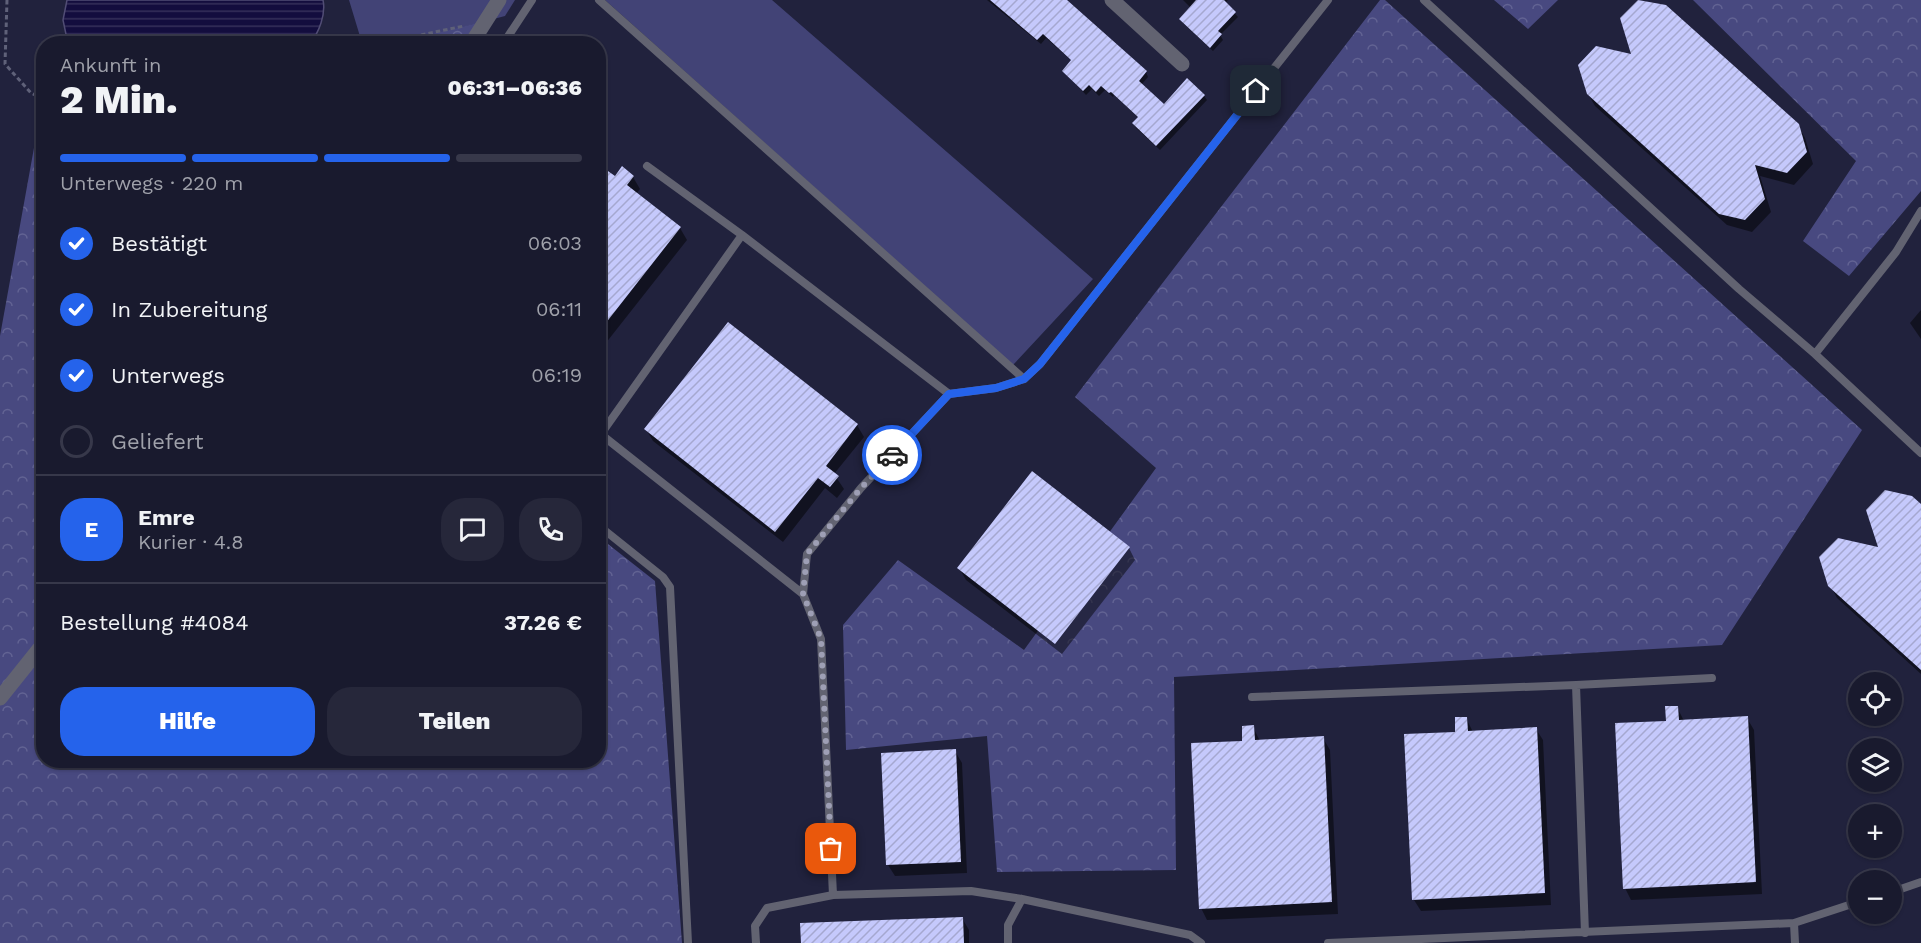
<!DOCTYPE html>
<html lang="de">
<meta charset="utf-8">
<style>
body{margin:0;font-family:"Work Sans",sans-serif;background:#26273a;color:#f1f3f6;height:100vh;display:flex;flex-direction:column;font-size:22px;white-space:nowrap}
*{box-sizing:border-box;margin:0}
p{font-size:20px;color:#9fa1aa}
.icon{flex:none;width:33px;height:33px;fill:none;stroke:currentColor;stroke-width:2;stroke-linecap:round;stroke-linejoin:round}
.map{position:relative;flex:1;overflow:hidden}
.panel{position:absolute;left:36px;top:36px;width:570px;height:732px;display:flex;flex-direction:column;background:#191a2e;border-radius:24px;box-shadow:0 2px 4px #0004,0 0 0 2px #37384a}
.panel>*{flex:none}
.fabs{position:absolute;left:1848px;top:672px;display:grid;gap:12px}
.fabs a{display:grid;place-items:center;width:54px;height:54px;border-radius:50%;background:#191a2e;box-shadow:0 2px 4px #0004,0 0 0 2px #37384a;font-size:30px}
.pin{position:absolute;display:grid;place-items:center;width:51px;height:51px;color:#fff;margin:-26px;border-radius:12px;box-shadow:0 3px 9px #0006}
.courier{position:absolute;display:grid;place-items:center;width:60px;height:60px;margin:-30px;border:4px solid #2563eb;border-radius:50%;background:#fff;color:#222;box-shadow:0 2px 8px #0007}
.summary em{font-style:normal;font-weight:800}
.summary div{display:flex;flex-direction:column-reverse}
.summary{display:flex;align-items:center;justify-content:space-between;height:102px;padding:0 24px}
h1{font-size:39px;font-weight:800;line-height:45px}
.bar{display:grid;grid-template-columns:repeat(4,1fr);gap:9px 6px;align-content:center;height:72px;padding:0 24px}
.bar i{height:8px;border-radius:4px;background:#37384a}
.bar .selected{background:#2563eb}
.bar p{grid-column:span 4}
.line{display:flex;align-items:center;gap:15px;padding:0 24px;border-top:2px solid #37384a}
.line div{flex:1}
.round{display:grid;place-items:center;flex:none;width:63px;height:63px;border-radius:24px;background:#26273a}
ol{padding:0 24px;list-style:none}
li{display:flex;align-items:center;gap:18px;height:66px}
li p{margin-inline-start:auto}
li .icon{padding:6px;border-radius:50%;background:#2563eb;color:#fff;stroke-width:4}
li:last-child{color:#9fa1aa}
li i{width:33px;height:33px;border:3px solid #37384a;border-radius:50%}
.primary-button{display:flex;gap:12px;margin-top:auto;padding:12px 24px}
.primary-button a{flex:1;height:69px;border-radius:24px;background:#2563eb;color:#fff;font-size:24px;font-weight:800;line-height:69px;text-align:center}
.primary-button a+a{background:#26273a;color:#f1f3f6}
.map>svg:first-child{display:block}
.grass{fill:#424376}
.forest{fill:url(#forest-crowns)}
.water{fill:url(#water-rules);stroke:#514d75;stroke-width:1.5}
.shadow{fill:#0007}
.building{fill:url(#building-hatch)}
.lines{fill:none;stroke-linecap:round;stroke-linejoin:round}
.path{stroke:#5f6179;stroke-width:3;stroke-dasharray:4.5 3;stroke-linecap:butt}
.service{stroke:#626371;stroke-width:8}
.minor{stroke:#626371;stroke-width:15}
.done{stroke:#9e9fb5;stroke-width:6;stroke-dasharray:0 10.8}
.route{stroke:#2563eb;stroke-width:8}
</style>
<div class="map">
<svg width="1921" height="943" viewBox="0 0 1921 943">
<defs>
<pattern id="forest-crowns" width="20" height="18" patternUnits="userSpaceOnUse" patternTransform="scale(1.5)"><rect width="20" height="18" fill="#484980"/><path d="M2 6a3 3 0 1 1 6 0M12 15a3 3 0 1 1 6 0" fill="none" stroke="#626393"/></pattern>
<pattern id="water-rules" width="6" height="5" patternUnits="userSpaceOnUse" patternTransform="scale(1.5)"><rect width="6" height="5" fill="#130d3e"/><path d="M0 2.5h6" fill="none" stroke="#35305a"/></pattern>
<pattern id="building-hatch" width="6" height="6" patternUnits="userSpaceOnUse" patternTransform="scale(1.5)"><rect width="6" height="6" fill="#c5c9fc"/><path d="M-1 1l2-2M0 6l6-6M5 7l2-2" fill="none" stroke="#a5a8d0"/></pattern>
</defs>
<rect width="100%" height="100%" fill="#21223d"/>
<!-- grass -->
<path class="grass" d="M349,0H515L505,16L398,44L362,43Z
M605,0H772L1093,279L1013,365Z"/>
<!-- forest -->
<path class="forest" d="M1380,0H1385L1862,430L1722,645L1174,677L1176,870L997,872L987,736L846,750L843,625L898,560L1024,650L1156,468L1075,397Z
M1494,0H1558L1528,29Z
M1693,0H1921V191L1849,276L1803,241L1856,161Z
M477,23L464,43H398Z
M43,98L44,760H598L599,537L655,581L682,943H0V336Z"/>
<!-- water -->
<path class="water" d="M67,0H323C326,14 319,33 310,43L68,44L63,20Z"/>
<!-- shadow -->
<path class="shadow" d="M987,0H1065L1146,72L1148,77L1141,85L1164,106L1204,96L1207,100L1160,150L1136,128L1134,124L1139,118L1114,95L1113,97L1105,90L1099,96L1092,89L1086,95L1064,71L1072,61L1046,38L1041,44Z
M1183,0H1228L1225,3L1238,17L1220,35L1223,40L1213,51L1183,23L1181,19L1191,8Z
M1588,94L1798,125L1805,138L1813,164L1794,185L1760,176L1771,212L1752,232L1727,225L1595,106Z
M598,165L615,178L633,177L640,189L636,194L680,228L687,240L598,353Z
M1921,310V339L1910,323Z
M857,425L864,437L834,474L844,489L837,498L825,488L783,542L653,441L646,429Z
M1921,506V674L1837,598L1830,585L1881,549Z
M1129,548L1135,560L1062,654L966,580L959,568Z
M1677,707L1684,721L1747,718L1754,730L1762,894L1631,900L1625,888L1668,722Z
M1466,718L1473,732L1536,729L1543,740L1551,905L1421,911L1414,900L1457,733Z
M1253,727L1260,741L1323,738L1330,750L1338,914L1207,920L1201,908L1244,742Z
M955,751L962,763L967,873L895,876L888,865Z
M962,918L969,930V943H802Z"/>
<!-- building -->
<path class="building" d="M990,0H1067L1147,71L1139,81L1164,104L1187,78L1205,95L1156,146L1132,123L1138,117L1111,92L1109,93L1101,86L1096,92L1089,85L1083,91L1062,71L1071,60L1043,34L1037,40Z
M1196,0H1224L1236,12L1218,31L1222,34L1210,48L1179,19Z
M1638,0L1666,5L1799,124L1807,152L1787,173L1755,165L1765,199L1745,220L1719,214L1587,94L1578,65L1596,46L1631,54L1620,18Z
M598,164L615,176L622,166L634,176L627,185L681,227L598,333Z
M728,322L858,424L826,466L839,476L830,487L818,478L775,532L644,429Z
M1032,471L1130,547L1055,644L957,568Z
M1885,490L1912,496L1921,504V670L1828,586L1819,557L1838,538L1878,547L1866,510Z
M1665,706H1678L1679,720L1748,716L1756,882L1623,889L1615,723L1666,721Z
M1455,717H1467L1468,731L1537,727L1545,893L1412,900L1404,734L1455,732Z
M1254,725L1255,740L1324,736L1332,902L1199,909L1191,743L1242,741V726Z
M956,749L961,862L886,865L881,753Z
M963,917L964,943H801L800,923Z"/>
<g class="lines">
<!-- path -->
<path class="path" d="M7,0L5,64L31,93L44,99
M377,44L464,26"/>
<!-- service -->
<path class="service" d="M599,0L1024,379
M1424,0L1739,289L1815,354L1921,453
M503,44L532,0
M647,166L742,235L949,394L996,388L1024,379L1040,364L1328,0
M1815,354L1896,252L1921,211
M598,432L803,594
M601,434L742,235
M598,525L663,577L670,587L688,943
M1576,685L1585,933
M1252,697L1576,685L1712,678
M1892,892L1921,882
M833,895L821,639L803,594L807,554L861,488L949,394
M1794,923L1795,943
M756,943L755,926L767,908L833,895L971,891L1022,899L1190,935L1201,943
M1008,943V925L1022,899
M1328,943L1794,923L1858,902"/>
<!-- minor -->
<path class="minor" d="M1112,0L1182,64
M471,44L499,0
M0,698L44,643"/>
</g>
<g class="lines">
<!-- done -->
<path class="done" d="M831,849L821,639L803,594L807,554L861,488L892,455"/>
<!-- route -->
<path class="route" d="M892,455L949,394L996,388L1024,379L1040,364L1256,91"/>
</g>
</svg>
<div class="fabs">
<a><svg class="icon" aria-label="locate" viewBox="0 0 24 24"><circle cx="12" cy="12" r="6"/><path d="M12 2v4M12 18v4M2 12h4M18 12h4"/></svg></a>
<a><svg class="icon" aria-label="layers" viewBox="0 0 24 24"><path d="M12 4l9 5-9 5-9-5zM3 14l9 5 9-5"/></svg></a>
<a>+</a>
<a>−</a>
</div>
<div class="pin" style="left:831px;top:849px;background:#ea580c"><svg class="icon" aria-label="bag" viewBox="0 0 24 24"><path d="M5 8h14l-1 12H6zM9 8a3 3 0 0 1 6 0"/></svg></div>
<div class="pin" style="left:1256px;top:91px;background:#1f2937"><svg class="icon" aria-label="home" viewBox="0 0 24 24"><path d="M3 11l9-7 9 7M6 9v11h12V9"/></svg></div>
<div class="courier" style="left:892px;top:455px"><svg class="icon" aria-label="car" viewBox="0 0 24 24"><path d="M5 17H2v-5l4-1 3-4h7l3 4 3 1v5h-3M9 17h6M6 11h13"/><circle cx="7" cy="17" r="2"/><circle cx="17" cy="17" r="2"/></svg></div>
<section class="panel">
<div class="summary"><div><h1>2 Min.</h1><p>Ankunft in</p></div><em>06:31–06:36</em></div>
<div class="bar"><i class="selected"></i><i class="selected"></i><i class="selected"></i><i></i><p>Unterwegs · 220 m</p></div>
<ol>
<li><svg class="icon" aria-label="check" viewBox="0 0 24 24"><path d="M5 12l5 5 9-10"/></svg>Bestätigt<p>06:03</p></li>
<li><svg class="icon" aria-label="check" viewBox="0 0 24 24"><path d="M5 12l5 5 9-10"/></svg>In Zubereitung<p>06:11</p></li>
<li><svg class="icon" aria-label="check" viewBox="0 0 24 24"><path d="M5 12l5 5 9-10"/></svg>Unterwegs<p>06:19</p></li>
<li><i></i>Geliefert</li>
</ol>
<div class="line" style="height:108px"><b class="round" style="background:#2563eb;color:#fff">E</b><div><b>Emre</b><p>Kurier · 4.8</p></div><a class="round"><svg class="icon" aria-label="chat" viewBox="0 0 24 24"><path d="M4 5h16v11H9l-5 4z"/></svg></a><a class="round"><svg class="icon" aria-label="phone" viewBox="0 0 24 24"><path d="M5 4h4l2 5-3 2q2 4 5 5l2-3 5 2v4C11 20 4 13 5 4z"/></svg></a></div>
<div class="line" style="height:78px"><div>Bestellung #4084</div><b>37.26 €</b></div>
<div class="primary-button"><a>Hilfe</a><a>Teilen</a></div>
</section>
</div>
